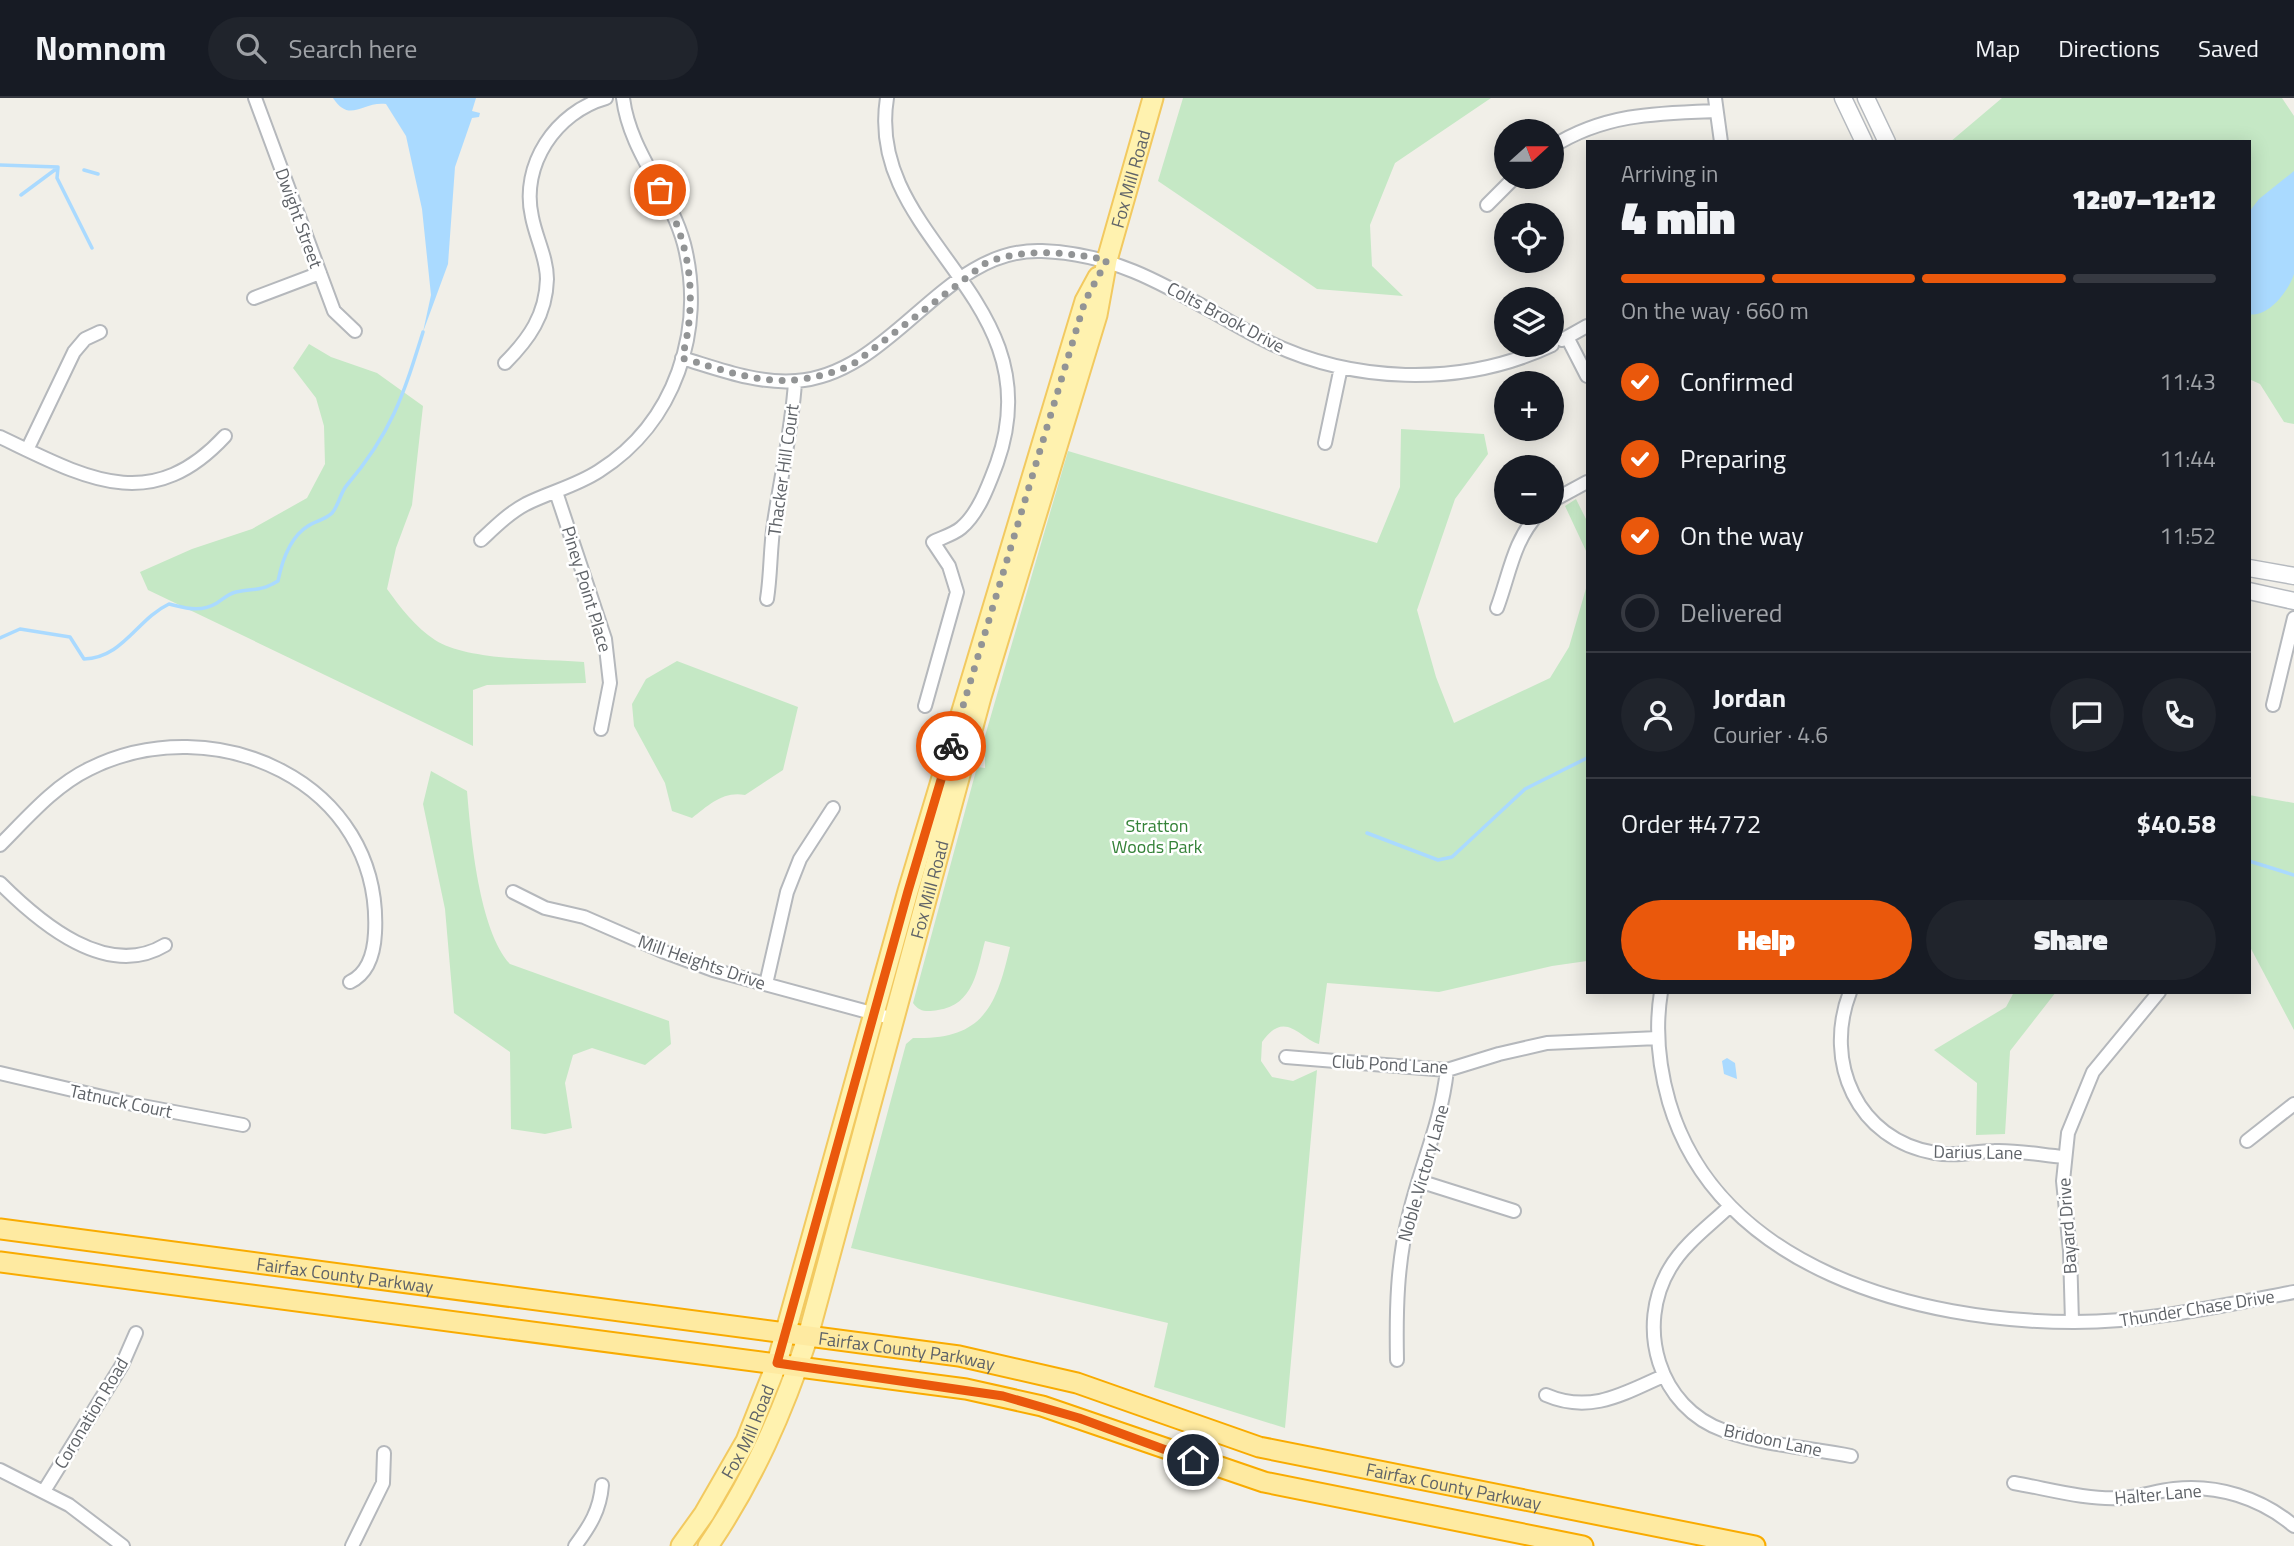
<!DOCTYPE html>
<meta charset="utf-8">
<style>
body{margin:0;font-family:"Titillium Web",sans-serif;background:#20242c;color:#f1f3f6;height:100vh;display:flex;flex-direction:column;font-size:26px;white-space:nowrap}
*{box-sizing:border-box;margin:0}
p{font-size:23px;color:#9ea1a6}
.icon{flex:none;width:38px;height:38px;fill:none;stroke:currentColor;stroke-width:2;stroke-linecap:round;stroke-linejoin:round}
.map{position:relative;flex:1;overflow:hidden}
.details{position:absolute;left:1586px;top:42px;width:665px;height:854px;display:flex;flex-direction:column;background:#171b24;border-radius:0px;box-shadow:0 4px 18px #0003}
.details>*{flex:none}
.needle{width:46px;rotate:69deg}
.fabs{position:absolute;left:1494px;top:21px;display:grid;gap:14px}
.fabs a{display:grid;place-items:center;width:70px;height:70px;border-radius:50%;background:#171b24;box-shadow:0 4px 18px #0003;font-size:35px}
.pin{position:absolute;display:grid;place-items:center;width:60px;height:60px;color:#fff;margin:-30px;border:4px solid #fff;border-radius:50%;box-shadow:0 2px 7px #0007}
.courier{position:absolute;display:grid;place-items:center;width:70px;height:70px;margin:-35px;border:5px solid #ea580c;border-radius:50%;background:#fff;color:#222;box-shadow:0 2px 9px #0007}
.headline em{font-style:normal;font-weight:800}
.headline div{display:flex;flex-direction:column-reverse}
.headline{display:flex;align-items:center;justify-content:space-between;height:119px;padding:0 35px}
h1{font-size:46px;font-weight:800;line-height:52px}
.bar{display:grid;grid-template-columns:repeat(4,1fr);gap:10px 7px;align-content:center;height:84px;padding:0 35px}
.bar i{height:9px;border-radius:5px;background:#363941}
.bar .on{background:#ea580c}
.bar p{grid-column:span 4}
.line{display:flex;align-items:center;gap:18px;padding:0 35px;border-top:2px solid #363941}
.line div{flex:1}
.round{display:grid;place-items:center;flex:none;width:74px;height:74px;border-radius:37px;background:#20242c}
ol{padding:0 35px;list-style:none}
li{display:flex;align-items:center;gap:21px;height:77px}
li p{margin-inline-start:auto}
li .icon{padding:7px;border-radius:50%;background:#ea580c;color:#fff;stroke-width:4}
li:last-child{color:#9ea1a6}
li i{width:38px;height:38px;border:4px solid #363941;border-radius:50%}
.cta{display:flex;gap:14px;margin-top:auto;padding:14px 35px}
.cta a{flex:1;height:80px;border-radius:42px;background:#ea580c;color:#fff;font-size:28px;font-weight:800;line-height:80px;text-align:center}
.cta a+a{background:#20242c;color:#f1f3f6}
header{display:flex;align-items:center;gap:42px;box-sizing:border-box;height:98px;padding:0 35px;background:#171b24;border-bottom:2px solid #363941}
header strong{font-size:33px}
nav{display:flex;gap:38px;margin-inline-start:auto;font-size:24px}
.search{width:490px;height:63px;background:#20242c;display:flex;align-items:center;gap:18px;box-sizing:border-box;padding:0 24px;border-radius:38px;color:#9ea1a6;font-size:26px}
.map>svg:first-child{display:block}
.green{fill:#c5e8c5}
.water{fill:#aadaff}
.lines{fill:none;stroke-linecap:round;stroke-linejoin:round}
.stream{stroke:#aadaff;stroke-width:3.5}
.minor-casing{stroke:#b5b8bc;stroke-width:16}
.secondary-casing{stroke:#b6babf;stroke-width:19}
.primary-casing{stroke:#f2c960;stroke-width:23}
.trunk-casing{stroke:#f9ab00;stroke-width:23}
.minor{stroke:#fff;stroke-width:12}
.secondary{stroke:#fff;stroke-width:16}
.primary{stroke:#fff2af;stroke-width:19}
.trunk{stroke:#feeaa1;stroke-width:19}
.done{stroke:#929495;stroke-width:7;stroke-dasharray:0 12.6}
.route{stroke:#ea580c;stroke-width:9}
.labels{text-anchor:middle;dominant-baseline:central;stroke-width:5;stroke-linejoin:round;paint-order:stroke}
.street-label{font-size:18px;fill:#5f6368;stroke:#fff}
.park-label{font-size:18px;fill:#348238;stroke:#fff}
</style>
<header>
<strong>Nomnom</strong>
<div class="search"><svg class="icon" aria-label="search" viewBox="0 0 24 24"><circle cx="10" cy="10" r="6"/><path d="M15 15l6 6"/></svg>Search here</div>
<nav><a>Map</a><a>Directions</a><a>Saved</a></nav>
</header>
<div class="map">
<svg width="2294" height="1448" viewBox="0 0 2294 1448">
<rect width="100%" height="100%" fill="#f1efe8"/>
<!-- green -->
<path class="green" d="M1183,0H1491L1395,65L1370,127L1372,168L1403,198L1317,191L1158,83Z
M2002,0H2282L2294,18V326L2284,324L2260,286L2249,281V44H1950Z
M309,246L331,259L377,275L423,308L412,407L396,450L387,491C400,509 416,530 435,542C467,563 545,561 584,564L586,585L487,587L473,592V648L148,492L140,474L192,451L252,431L307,400L325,366L324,328L316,300L293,270Z
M1401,331L1484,336L1488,356L1455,401L1417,512L1436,579L1454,625L1550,580L1569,549L1587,487V863L1552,868L1439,894L1327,885L1319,946C1299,940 1285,911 1262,944L1261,963L1272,979L1293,983L1317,972L1285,1330L1154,1289L1168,1225L851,1150L906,946L913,940C982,942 996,910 1010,849L985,843C977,872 974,907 938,912C927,914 919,914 913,905L977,669L985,670V638L1068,353L1377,445L1400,389Z
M1576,401L1587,423V455L1565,408Z
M677,563L798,609L783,672L745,697C723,693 709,707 692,720L672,713L665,685L634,628L632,606L646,581Z
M431,673L467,693C471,740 479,832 510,866L669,923L671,946L645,967L592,950L573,957L565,985L572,1030L545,1036L511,1031L510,954L454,915L445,811L423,706Z
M2249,697L2294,705V932L2249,847Z
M2014,894H2056L2010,953L2005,1036L1976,1037L1977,985L1934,952L2006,909Z"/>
<!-- water -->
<path class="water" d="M333,0H476L472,13L480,15L479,19L472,20L455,69L448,166L423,234L431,197L422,111L406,38L386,6C362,3 350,26 333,0Z
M2294,73C2294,94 2294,160 2294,176C2289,193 2267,221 2249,216V114L2259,101Z
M1727,960L1735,965L1737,981L1724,976L1722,963Z"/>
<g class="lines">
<!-- stream -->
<path class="stream" d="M0,67L58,69
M58,69L57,80L92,150
M84,72L98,76
M21,97L56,71
M0,540L20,531L70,539L84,561C123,560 137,521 169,506C186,510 200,515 217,505C223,501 228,496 236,494C255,490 259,494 278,483C282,463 290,439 308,428C315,423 325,422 332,415C339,407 340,395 347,387C392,334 403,298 423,234
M1367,735L1438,762L1452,759L1525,691L1587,660
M2249,763L2294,777"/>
<defs>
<path id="minor" d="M255,0L334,213L355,233
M887,0C864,141 1056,200 997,365C989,386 979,415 961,430C954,436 941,440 933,444L949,468L957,494L925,608
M1715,0L1721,44
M1552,49C1603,16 1657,15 1715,13
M1487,107L1515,79
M254,200L320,175
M1567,239L1587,278
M1562,242L1587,228
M682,260C719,271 757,286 796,283C894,276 943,149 1042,153C1129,156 1187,202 1260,240C1349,286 1461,290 1552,247
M505,265C529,241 546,217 547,181C547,160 536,140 532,119C520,67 556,14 606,0
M0,339C84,379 150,419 225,338
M1325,345L1341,269
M27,352L74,254L85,241L100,234
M556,394L605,541L610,585L601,631
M1552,403L1587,384
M481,442C495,429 509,415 526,406C550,394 576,388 599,373C675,325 706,232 684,146C670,94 630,55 623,0
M767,501C771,476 770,450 774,425C781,377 792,332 795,284
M1497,510C1510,475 1513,443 1539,415
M2273,607L2294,520
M0,747C27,720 54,688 89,671C213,609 383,683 375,835C374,855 369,875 350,884
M0,785C40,825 107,882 165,847
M513,794L545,810L584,819L662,853L713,872L894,921
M766,886L787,794L800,761L833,710
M1661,894C1655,931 1659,969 1669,1004C1718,1171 1918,1224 2074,1224C2148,1224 2221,1208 2294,1194
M1850,894C1823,964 1857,1042 1935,1055C1955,1059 1974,1053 1994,1053C2017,1052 2041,1057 2064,1059
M1286,959L1447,972L1499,956L1547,945L1658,940
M0,975L137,1007L243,1027
M2247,1043L2294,1006
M1419,1083L1514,1113
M1729,1109C1709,1128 1684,1146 1670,1170C1635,1228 1658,1310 1725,1333C1764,1347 1810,1350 1851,1358
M2072,1224L2070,1153L2063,1083L2068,1035L2093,974L2159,894
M1397,1262C1396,1212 1397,1165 1409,1117C1421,1066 1441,1026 1447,972
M1546,1297C1590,1316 1623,1296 1663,1278
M0,1372L69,1407L123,1448
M2014,1385C2049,1391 2086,1402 2121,1400C2139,1399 2156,1393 2174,1391C2217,1386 2261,1400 2294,1428
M44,1393L122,1267L136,1235
M352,1448L383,1385L384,1355
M575,1448C590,1428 600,1412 602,1387"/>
<path id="secondary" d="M1843,0L1864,44
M1866,0L1887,44
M2249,470L2294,478
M2249,493L2294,503"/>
<g id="primary">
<path id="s1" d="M681,1448L704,1416L746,1343L777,1265L908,793L1066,266L1085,203L1098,179"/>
<path id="s2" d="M708,1448C753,1382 783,1314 808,1238L981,599L1097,217L1107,162L1153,0"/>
</g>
<g id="trunk">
<path id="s3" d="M0,1131L959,1258L1077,1285L1259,1349L1755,1448"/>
<path d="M0,1164L966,1291L1042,1308L1264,1384L1583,1448"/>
</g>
</defs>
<!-- minor casing -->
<use href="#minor" class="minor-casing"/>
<!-- secondary casing -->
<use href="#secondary" class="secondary-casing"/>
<!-- primary casing -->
<use href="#primary" class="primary-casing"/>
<!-- trunk casing -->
<use href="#trunk" class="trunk-casing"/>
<!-- minor -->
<use href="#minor" class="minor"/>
<!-- secondary -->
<use href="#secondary" class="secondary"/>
<!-- primary -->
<use href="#primary" class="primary"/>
<!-- trunk -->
<use href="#trunk" class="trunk"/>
</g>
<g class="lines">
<!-- done -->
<path class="done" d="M660,92C691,144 698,202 682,260C749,280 784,295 852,267L987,164C1029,150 1064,154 1107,162L1085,203L951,648"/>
<!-- route -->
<path class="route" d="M951,648L908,793L777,1265L1003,1298L1079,1320L1193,1362"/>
</g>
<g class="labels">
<!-- street labels -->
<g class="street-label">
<text stroke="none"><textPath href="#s2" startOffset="1435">Fox Mill Road</textPath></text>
<text transform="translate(299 120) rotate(70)">Dwight Street</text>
<text transform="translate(1226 219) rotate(28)">Colts Brook Drive</text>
<text transform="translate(783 372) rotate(-82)">Thacker Hill Court</text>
<text transform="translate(587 491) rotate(73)">Piney Point Place</text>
<text stroke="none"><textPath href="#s2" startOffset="696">Fox Mill Road</textPath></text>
<text transform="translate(702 864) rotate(19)">Mill Heights Drive</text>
<text transform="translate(1390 966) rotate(3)">Club Pond Lane</text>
<text transform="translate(121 1003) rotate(12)">Tatnuck Court</text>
<text transform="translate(1978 1054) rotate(1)">Darius Lane</text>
<text transform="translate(1423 1075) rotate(-74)">Noble Victory Lane</text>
<text transform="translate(2067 1128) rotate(-94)">Bayard Drive</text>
<text stroke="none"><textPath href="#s3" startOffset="348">Fairfax County Parkway</textPath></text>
<text transform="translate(2197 1210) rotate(-9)">Thunder Chase Drive</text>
<text stroke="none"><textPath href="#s3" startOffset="915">Fairfax County Parkway</textPath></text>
<text transform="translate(91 1315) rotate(-59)">Coronation Road</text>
<text stroke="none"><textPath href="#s1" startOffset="133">Fox Mill Road</textPath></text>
<text transform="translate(1773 1342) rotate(12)">Bridoon Lane</text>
<text stroke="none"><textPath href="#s3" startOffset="1480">Fairfax County Parkway</textPath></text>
<text transform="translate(2158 1396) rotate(-5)">Halter Lane</text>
</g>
<!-- park labels -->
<g class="park-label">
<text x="1157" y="727">Stratton<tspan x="1157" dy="21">Woods Park</tspan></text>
</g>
</g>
</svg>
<div class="fabs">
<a><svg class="needle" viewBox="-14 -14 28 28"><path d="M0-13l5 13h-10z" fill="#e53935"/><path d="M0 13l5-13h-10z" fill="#9ea1a6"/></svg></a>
<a><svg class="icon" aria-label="locate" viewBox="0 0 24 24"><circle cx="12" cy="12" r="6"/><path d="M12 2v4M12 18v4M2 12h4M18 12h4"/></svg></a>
<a><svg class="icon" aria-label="layers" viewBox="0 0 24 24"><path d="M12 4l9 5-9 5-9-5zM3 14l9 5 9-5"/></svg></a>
<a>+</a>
<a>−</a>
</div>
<div class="pin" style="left:660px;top:92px;background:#ea580c"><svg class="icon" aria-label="bag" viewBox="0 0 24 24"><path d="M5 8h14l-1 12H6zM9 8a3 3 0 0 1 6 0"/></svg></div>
<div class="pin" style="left:1193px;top:1362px;background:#1f2937"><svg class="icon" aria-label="home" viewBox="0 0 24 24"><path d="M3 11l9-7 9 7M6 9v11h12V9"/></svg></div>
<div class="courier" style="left:951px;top:648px"><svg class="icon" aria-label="bike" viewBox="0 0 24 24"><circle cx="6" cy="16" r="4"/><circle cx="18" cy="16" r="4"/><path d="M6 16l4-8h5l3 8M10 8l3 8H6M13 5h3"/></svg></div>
<section class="details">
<div class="headline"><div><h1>4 min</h1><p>Arriving in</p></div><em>12:07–12:12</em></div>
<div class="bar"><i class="on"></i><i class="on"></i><i class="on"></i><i></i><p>On the way · 660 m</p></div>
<ol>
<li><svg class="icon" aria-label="check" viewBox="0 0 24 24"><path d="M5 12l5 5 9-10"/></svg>Confirmed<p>11:43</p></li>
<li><svg class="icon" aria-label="check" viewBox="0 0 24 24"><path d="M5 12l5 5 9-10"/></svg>Preparing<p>11:44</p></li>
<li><svg class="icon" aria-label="check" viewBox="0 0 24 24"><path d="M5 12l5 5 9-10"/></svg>On the way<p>11:52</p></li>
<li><i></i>Delivered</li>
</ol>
<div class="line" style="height:126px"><a class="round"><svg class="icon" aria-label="person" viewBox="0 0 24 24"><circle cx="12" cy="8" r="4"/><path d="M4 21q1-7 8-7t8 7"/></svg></a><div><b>Jordan</b><p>Courier · 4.6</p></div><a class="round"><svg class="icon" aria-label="chat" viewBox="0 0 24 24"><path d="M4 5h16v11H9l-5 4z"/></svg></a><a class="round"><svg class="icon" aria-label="phone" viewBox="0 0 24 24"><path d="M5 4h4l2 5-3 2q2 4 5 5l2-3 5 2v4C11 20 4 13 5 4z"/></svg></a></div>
<div class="line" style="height:91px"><div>Order #4772</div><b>$40.58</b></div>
<div class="cta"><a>Help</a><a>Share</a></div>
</section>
</div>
